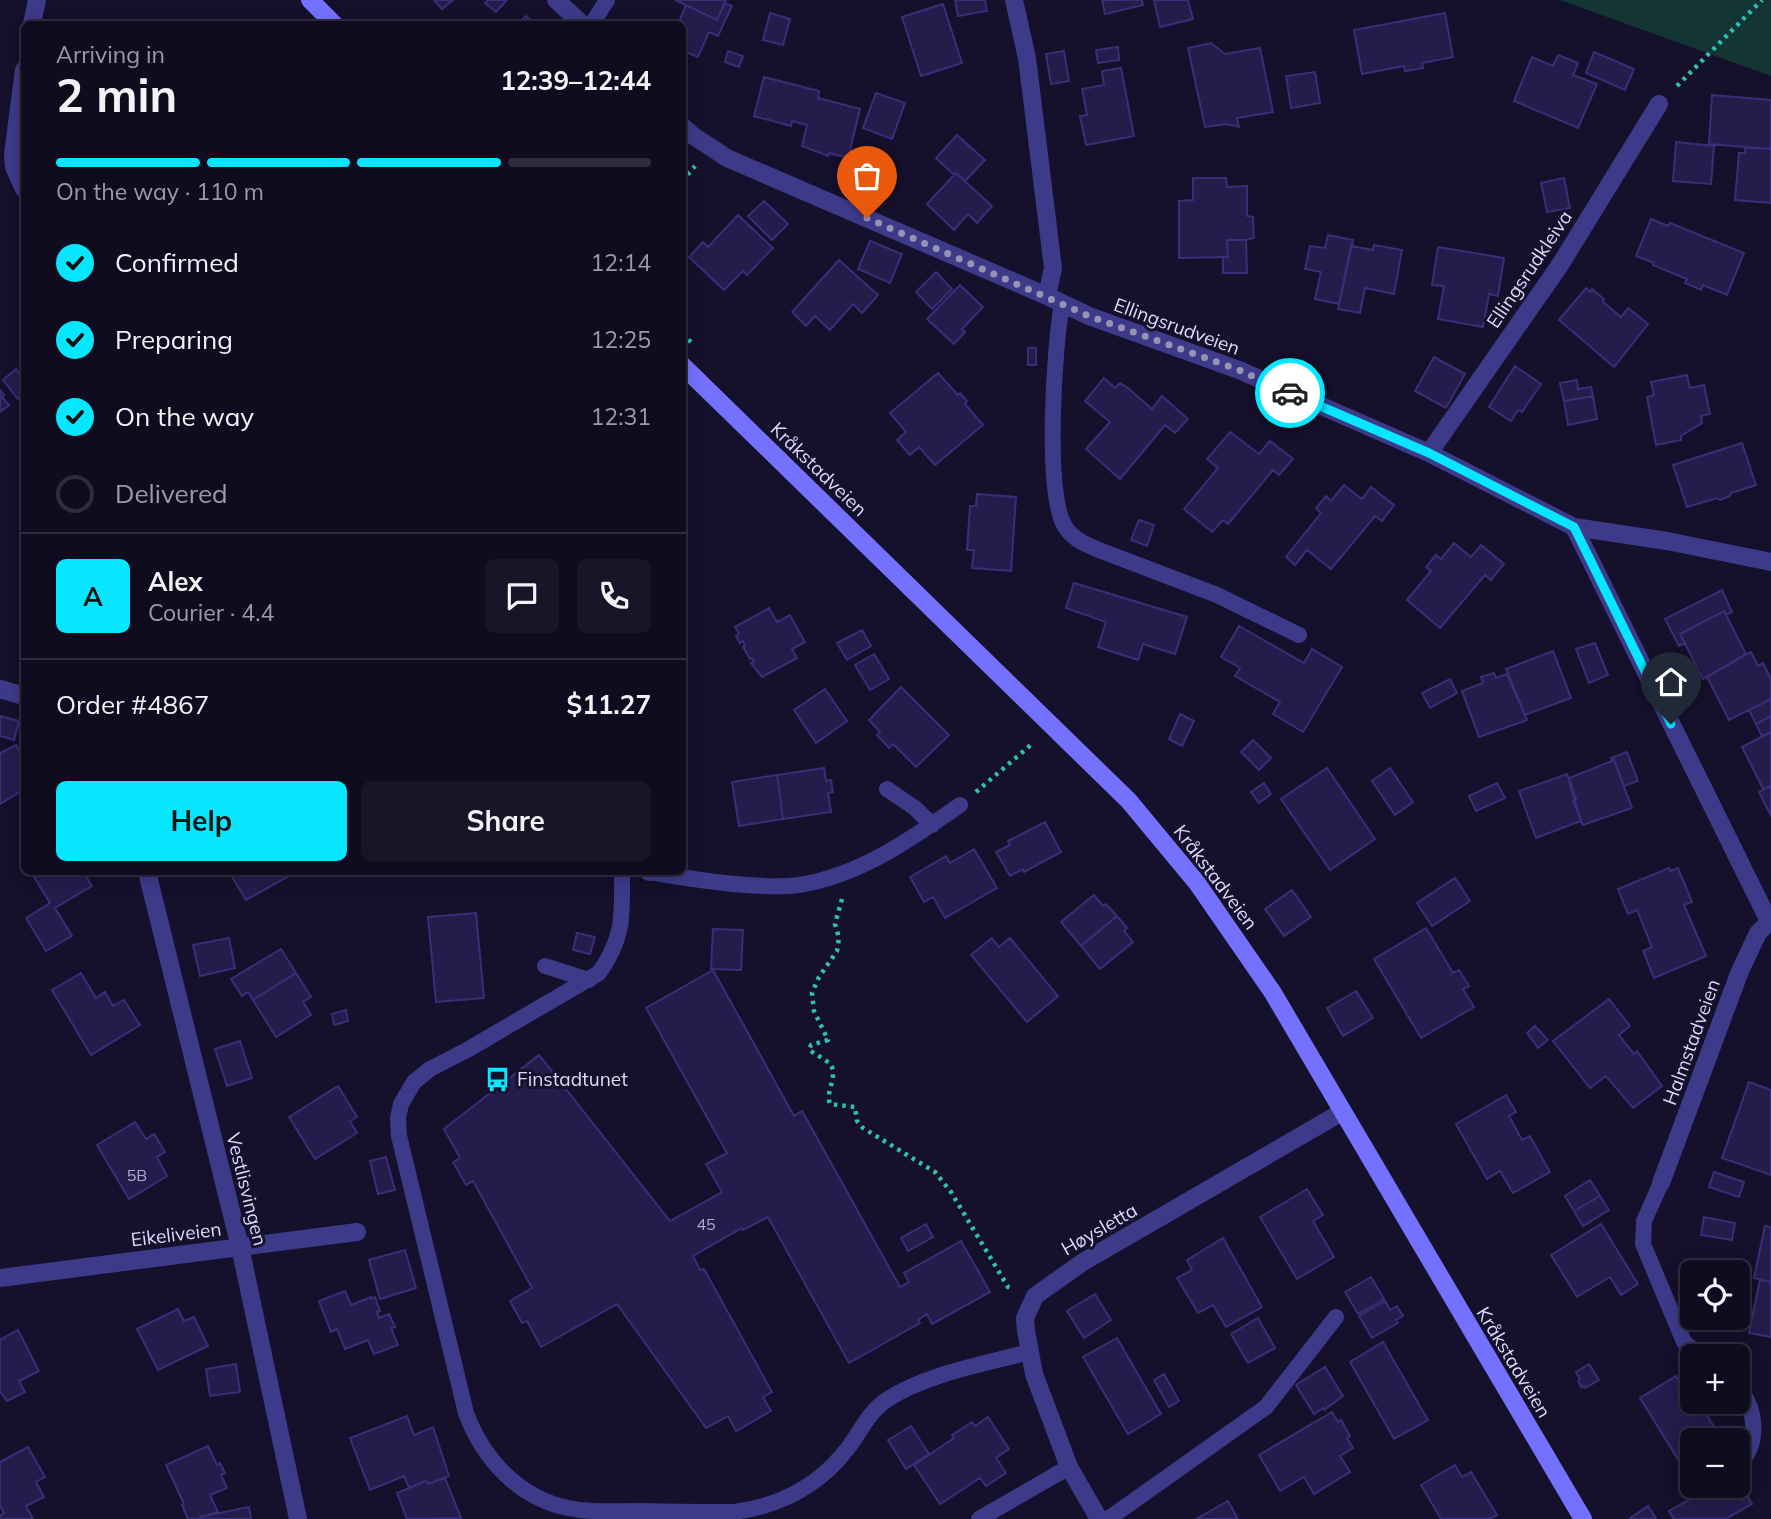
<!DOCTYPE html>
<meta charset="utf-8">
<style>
body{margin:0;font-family:Mulish,sans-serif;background:#191529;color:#f1f3f6;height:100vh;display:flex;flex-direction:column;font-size:26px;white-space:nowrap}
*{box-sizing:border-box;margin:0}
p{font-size:23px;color:#9c9ba5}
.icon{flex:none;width:38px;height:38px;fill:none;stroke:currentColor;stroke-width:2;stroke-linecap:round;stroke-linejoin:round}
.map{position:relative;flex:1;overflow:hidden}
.drawer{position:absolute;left:21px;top:21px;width:665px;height:854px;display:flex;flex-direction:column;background:#100c20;border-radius:10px;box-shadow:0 4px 18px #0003,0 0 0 2px #302c3e}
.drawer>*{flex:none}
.fabs{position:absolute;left:1680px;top:1260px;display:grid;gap:14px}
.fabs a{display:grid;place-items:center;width:70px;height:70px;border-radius:10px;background:#100c20;box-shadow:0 4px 18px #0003,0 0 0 2px #302c3e;font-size:35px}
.pin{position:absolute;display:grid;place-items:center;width:60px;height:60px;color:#fff;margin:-72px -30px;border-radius:50% 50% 50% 0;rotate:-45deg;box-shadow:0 0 7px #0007}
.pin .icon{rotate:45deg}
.courier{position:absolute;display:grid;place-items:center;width:70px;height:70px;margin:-35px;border:5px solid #06e7ff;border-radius:50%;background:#fff;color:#222;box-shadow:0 2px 9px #0007}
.overview em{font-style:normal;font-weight:700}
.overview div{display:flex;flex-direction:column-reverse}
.overview{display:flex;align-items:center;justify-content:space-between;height:119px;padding:0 35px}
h1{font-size:46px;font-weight:700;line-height:52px}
.bar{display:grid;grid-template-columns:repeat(4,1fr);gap:10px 7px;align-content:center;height:84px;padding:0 35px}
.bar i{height:9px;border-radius:5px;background:#302c3e}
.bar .on{background:#06e7ff}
.bar p{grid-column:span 4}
.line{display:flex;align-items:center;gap:18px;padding:0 35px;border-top:2px solid #302c3e}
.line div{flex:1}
.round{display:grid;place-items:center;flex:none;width:74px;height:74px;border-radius:10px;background:#191529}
ol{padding:0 35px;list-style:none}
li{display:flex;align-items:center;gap:21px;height:77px}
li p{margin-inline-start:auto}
li .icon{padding:7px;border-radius:50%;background:#06e7ff;color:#111;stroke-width:4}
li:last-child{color:#9c9ba5}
li i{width:38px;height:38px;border:4px solid #302c3e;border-radius:50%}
.primary-button{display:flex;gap:14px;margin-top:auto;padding:14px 35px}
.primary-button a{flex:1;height:80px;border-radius:10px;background:#06e7ff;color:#111;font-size:28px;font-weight:700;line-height:80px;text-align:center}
.primary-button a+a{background:#191529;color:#f1f3f6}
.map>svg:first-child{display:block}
.green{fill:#133533}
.building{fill:#251c4c;stroke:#3c2d78;stroke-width:2}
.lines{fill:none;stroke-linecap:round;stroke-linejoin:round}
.path{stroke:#2ebfb6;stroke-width:4.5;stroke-dasharray:3.5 5;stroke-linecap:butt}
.lane{stroke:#3d3a8a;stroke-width:16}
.street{stroke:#3d3a8a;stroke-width:18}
.secondary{stroke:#7471ff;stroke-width:18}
.done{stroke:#9893b5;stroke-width:7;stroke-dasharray:0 12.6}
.route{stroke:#06e7ff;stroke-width:9}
.labels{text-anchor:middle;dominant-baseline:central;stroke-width:6;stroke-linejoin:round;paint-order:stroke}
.number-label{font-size:16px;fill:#b0aad2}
.street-label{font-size:19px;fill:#dedaff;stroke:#15102b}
.poi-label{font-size:19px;fill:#dedaff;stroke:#15102b;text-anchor:start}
</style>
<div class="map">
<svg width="1771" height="1519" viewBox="0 0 1771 1519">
<rect width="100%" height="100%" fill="#15102b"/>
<!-- green -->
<path class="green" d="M1560,0H1771V76Z"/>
<!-- building -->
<path class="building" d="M434,0H453L442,9Z
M488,0H507L496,12L485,3Z
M675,0H726L717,20Z
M955,0H985L987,11L958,16Z
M1102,0H1142L1143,5L1105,14Z
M1154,0H1188L1193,19L1160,27Z
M725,3L732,6L718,36L709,32L698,57L682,50V24H678L686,5L717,20Z
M943,4L962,63L921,76L902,17Z
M770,13L790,19L783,45L763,40Z
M1445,13L1453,57L1422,63L1423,68L1405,71L1404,66L1362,74L1354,30Z
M526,16L535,24H517Z
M1211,43L1225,54L1260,48L1273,112L1237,118L1239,127L1227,124L1205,127L1188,48Z
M1118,47L1119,60L1098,63L1096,50Z
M728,51L743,56L739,67L725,62Z
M1064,51L1069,81L1051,84L1046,54Z
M1594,52L1634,69L1625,90L1586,73Z
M1558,55L1578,63L1573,75L1597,84L1578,128L1514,101L1532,57L1553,66Z
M1121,68L1134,136L1086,145L1080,116L1087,115L1082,89L1104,85L1102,71Z
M1315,72L1320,103L1291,108L1286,76Z
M764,77L819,91L818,98L860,109L848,158L829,153L828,156L802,146L807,125L792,121L791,126L754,116Z
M876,93L905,103L892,139L863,128Z
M1712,95L1771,100V149L1709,144Z
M957,135L985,160L965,181L956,173L954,175L936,158Z
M1676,142L1714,146L1711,184L1673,181Z
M1745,147L1771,149V203L1735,200L1739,153H1745Z
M956,173L992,206L977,223L968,214L954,230L927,204Z
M1193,178H1226L1227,187L1247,186V216L1253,217L1254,238L1246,240H1227L1228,257L1179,258V201L1193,200Z
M1564,178L1570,208L1547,212L1541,183Z
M764,201L788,224L772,240L748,216Z
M738,215L773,248L747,275L743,271L724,290L689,257L703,242L708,247Z
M1651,219L1668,226L1670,223L1744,253L1727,295L1703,285L1701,290L1685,283L1687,279L1653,265L1654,263L1636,256Z
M1328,235L1353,240L1339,304L1315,299L1321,272L1305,269L1310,246L1325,248Z
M1227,240H1246L1247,273H1223V257H1228Z
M870,241L902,254L890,283L858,269Z
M1374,245L1402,250L1394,294L1365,288L1360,313L1338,309L1351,246L1373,250Z
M1438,247L1504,258L1498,296L1489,294L1483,327L1438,319L1444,286L1432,285Z
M839,260L878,295L862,313L853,304L830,330L815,316L806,326L792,312Z
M936,272L952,289L932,309L916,292Z
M960,285L983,307L962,329L965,332L954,344L927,319Z
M1586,288L1591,292L1592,289L1604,299L1603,302L1621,317L1628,308L1648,324L1614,367L1559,320Z
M1028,348H1036V365H1028Z
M1434,357L1465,374L1446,408L1415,391Z
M1515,366L1541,384L1522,412L1518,410L1511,421L1489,407Z
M16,369L24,380V394L18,399L3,380Z
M938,373L958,395L960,393L967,401L965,404L983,425L935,465L919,447L910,455L897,440L906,432L890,413Z
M1687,375L1690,388L1704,385L1710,414L1701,416L1702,423L1681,436V440L1656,445L1647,397L1654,395L1651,382Z
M1104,378L1115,388L1120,383L1128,388L1152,409L1162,396L1188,419L1175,433L1165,425L1120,479L1086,449L1110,422L1085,401Z
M1577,380L1578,389L1591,387L1593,396L1564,401L1560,383Z
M0,390L4,395L2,397L9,405L0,412Z
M1593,396L1597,419L1568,425L1564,401Z
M1230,432L1259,454L1270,441L1293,459L1279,475L1273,470L1228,524L1223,520L1212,532L1184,509L1218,468L1207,459Z
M1742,443L1756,485L1731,493L1730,496L1720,500L1717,498L1687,507L1673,465Z
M1344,485L1362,499L1371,487L1394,505L1382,521L1375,516L1331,569L1307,550L1295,565L1286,557L1321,513L1316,508L1326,496L1331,501Z
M977,494L1016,497L1011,571L972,568L974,550H967L970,506H976Z
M1139,520L1154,525L1147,546L1131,540Z
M1454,543L1471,557L1481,545L1504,564L1491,580L1485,575L1440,628L1407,600L1431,571L1426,567L1436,555L1441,559Z
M1074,583L1187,617L1175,654L1143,644L1138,660L1098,647L1106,622L1066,608Z
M1722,590L1732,612L1726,615L1724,611L1680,634L1685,643L1679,646L1665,619Z
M769,608L777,622L790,615L805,642L792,649L797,658L762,677L751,663L754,662L752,658L750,659L743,647L745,646L743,641L740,643L736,636L739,634L735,627Z
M1724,611L1746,654L1703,679L1680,634Z
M1239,626L1304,663L1312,649L1342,667L1303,732L1273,714L1280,702L1235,676L1240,668L1221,657Z
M862,630L871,646L847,660L837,643Z
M1595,643L1608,675L1589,683L1576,649Z
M1553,651L1571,698L1525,715L1506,669Z
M1751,652L1758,666L1763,663L1771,679V699L1729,720L1707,677Z
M874,654L889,679L870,690L855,665Z
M1494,673L1496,678L1507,674L1527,720L1479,737L1462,691L1483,683L1481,677Z
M1450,679L1457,693L1430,708L1422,693Z
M901,687L949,735L916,767L893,744L889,748L877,735L880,732L869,720Z
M825,689L847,721L816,743L794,710Z
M1771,699V716L1756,724L1749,710Z
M1180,714L1194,721L1182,746L1169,739Z
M0,716L19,721L14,740L0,736Z
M1771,716V732L1762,736L1756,724Z
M1771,732V786L1763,789L1742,747Z
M1253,740L1271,758L1259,770L1241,752Z
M16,745L24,759V794L23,796L20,792L0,804V753Z
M1627,752L1638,781L1624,786L1614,760L1613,761L1611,758Z
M1614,760L1632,808L1583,825L1573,801L1576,799L1569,778Z
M824,768L826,781L831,780L833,792L828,793L831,812L783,819L777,775Z
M1327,768L1375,839L1330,870L1281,799Z
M1390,768L1413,802L1395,815L1372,781Z
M1567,774L1581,821L1536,838L1519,791Z
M777,775L783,819L739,826L732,782Z
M1264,783L1271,794L1259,803L1251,792Z
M1497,783L1505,798L1476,811L1469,796Z
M1771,786V816L1759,792Z
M1045,822L1061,852L1024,872L1023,869L1010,876L996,852L1010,845L1008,841Z
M974,849L997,888L945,918L933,897L924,902L910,877L946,856L950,863Z
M1669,868L1670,871L1678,868L1692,902L1684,905L1706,956L1654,978L1643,951L1652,947L1637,910L1628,914L1618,889Z
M31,872H87L84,873L92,886L55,908L72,936L46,951L26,918L50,903Z
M229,872H296L246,900Z
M1455,878L1470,901L1432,926L1417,903Z
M1292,890L1311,917L1284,936L1265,909Z
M1094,895L1103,906L1106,904L1117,916L1081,946L1061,922Z
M476,913L484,998L436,1002L428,917Z
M1117,916L1127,928L1124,931L1133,942L1100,969L1081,946Z
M1426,928L1453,973L1459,970L1469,986L1463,989L1474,1007L1421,1038L1374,959Z
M713,929L743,930L741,970L711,969Z
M577,933L595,937L590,954L573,950Z
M229,938L235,968L200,976L193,945Z
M992,938L999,947L1010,938L1058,996L1027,1022L971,955Z
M281,949L296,973L253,1000L248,992L242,996L231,979Z
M713,970L794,1116L802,1111L900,1287L909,1282L904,1273L961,1241L990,1292L932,1324L927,1314L918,1320L920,1323L849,1363L768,1217L743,1230L742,1228L693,1256L700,1270L704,1269L772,1392L763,1397L771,1411L736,1431L728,1416L706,1428L617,1304L541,1347L527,1321L522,1323L510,1301L532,1288L473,1181L466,1185L453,1162L460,1158L444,1129L539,1055L670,1221L722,1192L706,1164L727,1153L646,1008Z
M81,973L96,998L105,992L113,1006L124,1000L140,1025L91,1055L52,990Z
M296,973L311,997L303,1002L311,1015L276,1037L253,1000Z
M1356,991L1373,1018L1343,1036L1327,1008Z
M1609,999L1630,1026L1619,1035L1634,1054L1637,1051L1662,1086L1633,1108L1606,1076L1590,1088L1553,1041Z
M346,1010L348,1021L334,1025L332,1014Z
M1535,1026L1548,1040L1538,1048L1527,1033Z
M240,1041L252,1078L227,1086L215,1049Z
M1749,1082L1771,1090V1175L1722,1158Z
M338,1086L357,1117L350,1121L357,1133L315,1159L289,1117Z
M1506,1095L1516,1112L1509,1116L1522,1140L1530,1136L1550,1172L1513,1193L1500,1171L1487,1179L1456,1124Z
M135,1122L146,1139L154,1134L165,1152L157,1157L167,1176L129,1199L97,1145Z
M386,1157L395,1190L378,1194L370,1161Z
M1714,1172L1744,1182L1739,1197L1709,1187Z
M1590,1180L1600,1196L1574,1211L1565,1196Z
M1307,1189L1323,1215L1313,1221L1334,1257L1297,1279L1260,1217Z
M1600,1196L1609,1210L1583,1226L1574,1211Z
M1704,1217L1735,1223L1732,1240L1701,1235Z
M926,1224L933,1237L908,1251L901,1238Z
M1601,1224L1638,1284L1621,1295L1610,1277L1577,1297L1551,1255Z
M1765,1226L1771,1227V1282L1754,1278Z
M1223,1238L1262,1307L1226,1327L1213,1305L1198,1313L1177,1278L1192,1270L1187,1260Z
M405,1250L416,1288L380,1299L369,1260Z
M1371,1277L1384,1299L1358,1314L1345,1292Z
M1760,1280L1771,1282V1337L1749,1333Z
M345,1291L351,1305L371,1297V1299L375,1297L380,1311L377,1312L379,1318L389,1314L395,1327L391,1328L398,1345L374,1354L368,1340L345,1349L337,1329L331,1332L319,1301Z
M1095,1294L1111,1320L1084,1338L1067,1311Z
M1385,1301L1390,1310L1397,1306L1403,1316L1396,1320L1398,1323L1372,1338L1359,1316Z
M178,1309L184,1321L194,1317L208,1346L158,1370L137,1329Z
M1258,1318L1275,1348L1248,1363L1231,1334Z
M18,1330L39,1371L19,1381L25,1392L7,1401L0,1391V1340Z
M1117,1338L1161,1414L1128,1434L1083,1357Z
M1383,1342L1428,1420L1394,1439L1350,1362Z
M236,1364L240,1392L210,1396L206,1369Z
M1589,1364L1599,1380L1585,1388L1584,1386L1581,1387L1578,1381L1580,1379L1576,1372Z
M1325,1367L1343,1396L1324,1410L1323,1408L1314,1414L1296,1385Z
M1164,1374L1179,1401L1169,1407L1154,1380Z
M1676,1376L1697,1411L1702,1407L1721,1439L1692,1440V1457L1681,1464L1640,1398Z
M1332,1412L1338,1422L1341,1420L1350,1436L1347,1438L1353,1448L1340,1456L1350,1472L1314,1494L1304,1477L1280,1491L1259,1455Z
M407,1416L414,1435L433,1427L449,1476L428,1484L426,1481L409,1488L404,1476L370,1490L350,1438Z
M988,1417L1009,1449L996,1458L1006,1473L986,1486L980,1478L940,1504L914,1465L954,1438L952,1435L972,1422L975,1426Z
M911,1426L929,1454L906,1469L888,1440Z
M208,1446L217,1465L220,1463L225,1473L221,1475L227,1488L210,1495L218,1512L200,1517V1519H188L182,1505L184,1504L166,1465Z
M28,1447L45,1477L36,1482L44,1497L26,1506L33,1519H0V1516L4,1513L0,1505V1462Z
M1455,1465L1462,1477L1471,1472L1497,1515L1489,1519H1441L1421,1485Z
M445,1478L461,1518L407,1519L397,1493L426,1481L428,1484Z
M1738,1480L1752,1504L1726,1519H1674L1669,1511L1713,1486H1738Z
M1228,1501L1238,1519H1196Z
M1648,1506L1656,1519H1629Z
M249,1507L251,1519H200V1517Z"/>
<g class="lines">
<!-- path -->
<path class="path" d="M1677,86L1762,0
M682,181L695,166
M682,334L691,342
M976,792L1033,743
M842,899L835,924L839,938L837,951L819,977L812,993L814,1011L828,1040L811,1045L809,1050C815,1054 825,1059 830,1064C839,1075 825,1091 830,1104L855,1107L857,1121L863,1128L935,1172L951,1192L1008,1287L1014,1289"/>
<!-- lane -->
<path class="lane" d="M592,24L607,0
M1062,304C1054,347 1045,489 1064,525C1072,539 1085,544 1099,550L1217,595L1299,635
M887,789L915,808L932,825
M622,872C622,915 625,936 599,973L467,1050L430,1069L414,1082L401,1104L398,1118L399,1136L466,1413C483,1459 519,1498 568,1508C592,1513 618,1511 643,1511C673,1512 704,1512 734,1512C780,1506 819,1486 848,1448C861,1431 869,1411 888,1399C926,1374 985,1364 1029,1352
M650,872C690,879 759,890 799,885C859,876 911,839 960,805
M545,966L589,980
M1661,1183L1644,1221L1643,1244L1684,1342L1700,1356
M1738,1387C1757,1409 1760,1445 1738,1465
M979,1519L1069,1467
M1108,1519L1266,1407L1336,1317"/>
<!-- street -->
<path class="street" d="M556,0L582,24
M1014,0L1027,58L1053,268L1047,296
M32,24L37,0
M24,70L13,154L14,167L24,189
M682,126L692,135L727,158L1047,296L1089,316L1239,370L1429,453L1574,527L1667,541L1771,562
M1429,453L1560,265L1659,104
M1574,527L1769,921
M0,689L24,696
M147,872L240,1247L298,1519
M649,872H650
M1661,1183L1740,971L1758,933L1771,920
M0,1278L357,1232
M1099,1519L1069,1467L1034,1374L1026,1331L1025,1318L1035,1296L1083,1262L1342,1112"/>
<!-- secondary -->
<path class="secondary" d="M310,0L334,24
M682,365L1129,801L1197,883L1273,993L1583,1519"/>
</g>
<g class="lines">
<!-- done -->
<path class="done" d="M867,218L1089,316L1239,370L1290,393"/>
<!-- route -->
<path class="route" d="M1290,393L1429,453L1574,527L1671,724"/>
</g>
<!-- icons -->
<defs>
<symbol id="bus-bare" viewBox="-9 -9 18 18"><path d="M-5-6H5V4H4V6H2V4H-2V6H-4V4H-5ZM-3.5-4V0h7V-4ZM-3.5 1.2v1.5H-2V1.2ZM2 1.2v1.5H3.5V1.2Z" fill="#06e7ff" stroke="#15102b" stroke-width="2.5" paint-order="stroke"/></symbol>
</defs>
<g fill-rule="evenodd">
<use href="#bus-bare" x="480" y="1062" width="35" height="35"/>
</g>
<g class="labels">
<!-- number labels -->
<g class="number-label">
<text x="137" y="1175">5B</text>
<text x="706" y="1224">45</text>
</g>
<!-- street labels -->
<g class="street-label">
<text transform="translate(1529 269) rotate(-56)">Ellingsrudkleiva</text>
<text transform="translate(1177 326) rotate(20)">Ellingsrudveien</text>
<text transform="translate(819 469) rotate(44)">Kråkstadveien</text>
<text transform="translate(1216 877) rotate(53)">Kråkstadveien</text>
<text transform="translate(1691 1042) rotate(-70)">Halmstadveien</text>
<text transform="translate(247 1189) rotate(76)">Vestlisvingen</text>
<text transform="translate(1099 1229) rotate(-30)">Høysletta</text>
<text transform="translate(176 1234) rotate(-7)">Eikeliveien</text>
<text transform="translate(1514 1362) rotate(59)">Kråkstadveien</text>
</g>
<!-- poi labels -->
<g class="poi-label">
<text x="517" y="1079">Finstadtunet</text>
</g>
</g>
</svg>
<div class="fabs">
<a><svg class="icon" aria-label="locate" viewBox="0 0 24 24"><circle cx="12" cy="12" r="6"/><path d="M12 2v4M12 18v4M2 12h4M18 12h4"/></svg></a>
<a>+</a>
<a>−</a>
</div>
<div class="pin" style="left:867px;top:218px;background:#ea580c"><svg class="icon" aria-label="bag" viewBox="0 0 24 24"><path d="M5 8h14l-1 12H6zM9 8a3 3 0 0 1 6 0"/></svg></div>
<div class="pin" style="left:1671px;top:724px;background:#1f2937"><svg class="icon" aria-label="home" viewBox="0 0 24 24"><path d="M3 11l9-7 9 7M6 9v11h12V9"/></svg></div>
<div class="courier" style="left:1290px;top:393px"><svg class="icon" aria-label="car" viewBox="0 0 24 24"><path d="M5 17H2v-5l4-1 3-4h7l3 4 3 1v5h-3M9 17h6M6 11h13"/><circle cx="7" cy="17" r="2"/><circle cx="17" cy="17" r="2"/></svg></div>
<section class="drawer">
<div class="overview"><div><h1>2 min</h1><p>Arriving in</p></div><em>12:39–12:44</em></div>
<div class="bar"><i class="on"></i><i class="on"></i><i class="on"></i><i></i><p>On the way · 110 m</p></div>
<ol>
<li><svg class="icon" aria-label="check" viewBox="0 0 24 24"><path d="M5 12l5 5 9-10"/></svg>Confirmed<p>12:14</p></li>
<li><svg class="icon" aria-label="check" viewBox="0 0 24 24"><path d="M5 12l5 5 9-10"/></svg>Preparing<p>12:25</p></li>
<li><svg class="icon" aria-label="check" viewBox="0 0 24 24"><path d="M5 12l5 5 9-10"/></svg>On the way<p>12:31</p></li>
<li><i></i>Delivered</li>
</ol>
<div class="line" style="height:126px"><b class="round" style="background:#06e7ff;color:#111">A</b><div><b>Alex</b><p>Courier · 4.4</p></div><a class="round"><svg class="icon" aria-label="chat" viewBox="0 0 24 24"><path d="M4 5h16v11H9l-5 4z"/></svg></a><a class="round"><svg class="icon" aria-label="phone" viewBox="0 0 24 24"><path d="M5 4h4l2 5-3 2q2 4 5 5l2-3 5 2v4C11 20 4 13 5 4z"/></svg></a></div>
<div class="line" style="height:91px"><div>Order #4867</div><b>$11.27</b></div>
<div class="primary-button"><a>Help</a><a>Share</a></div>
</section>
</div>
